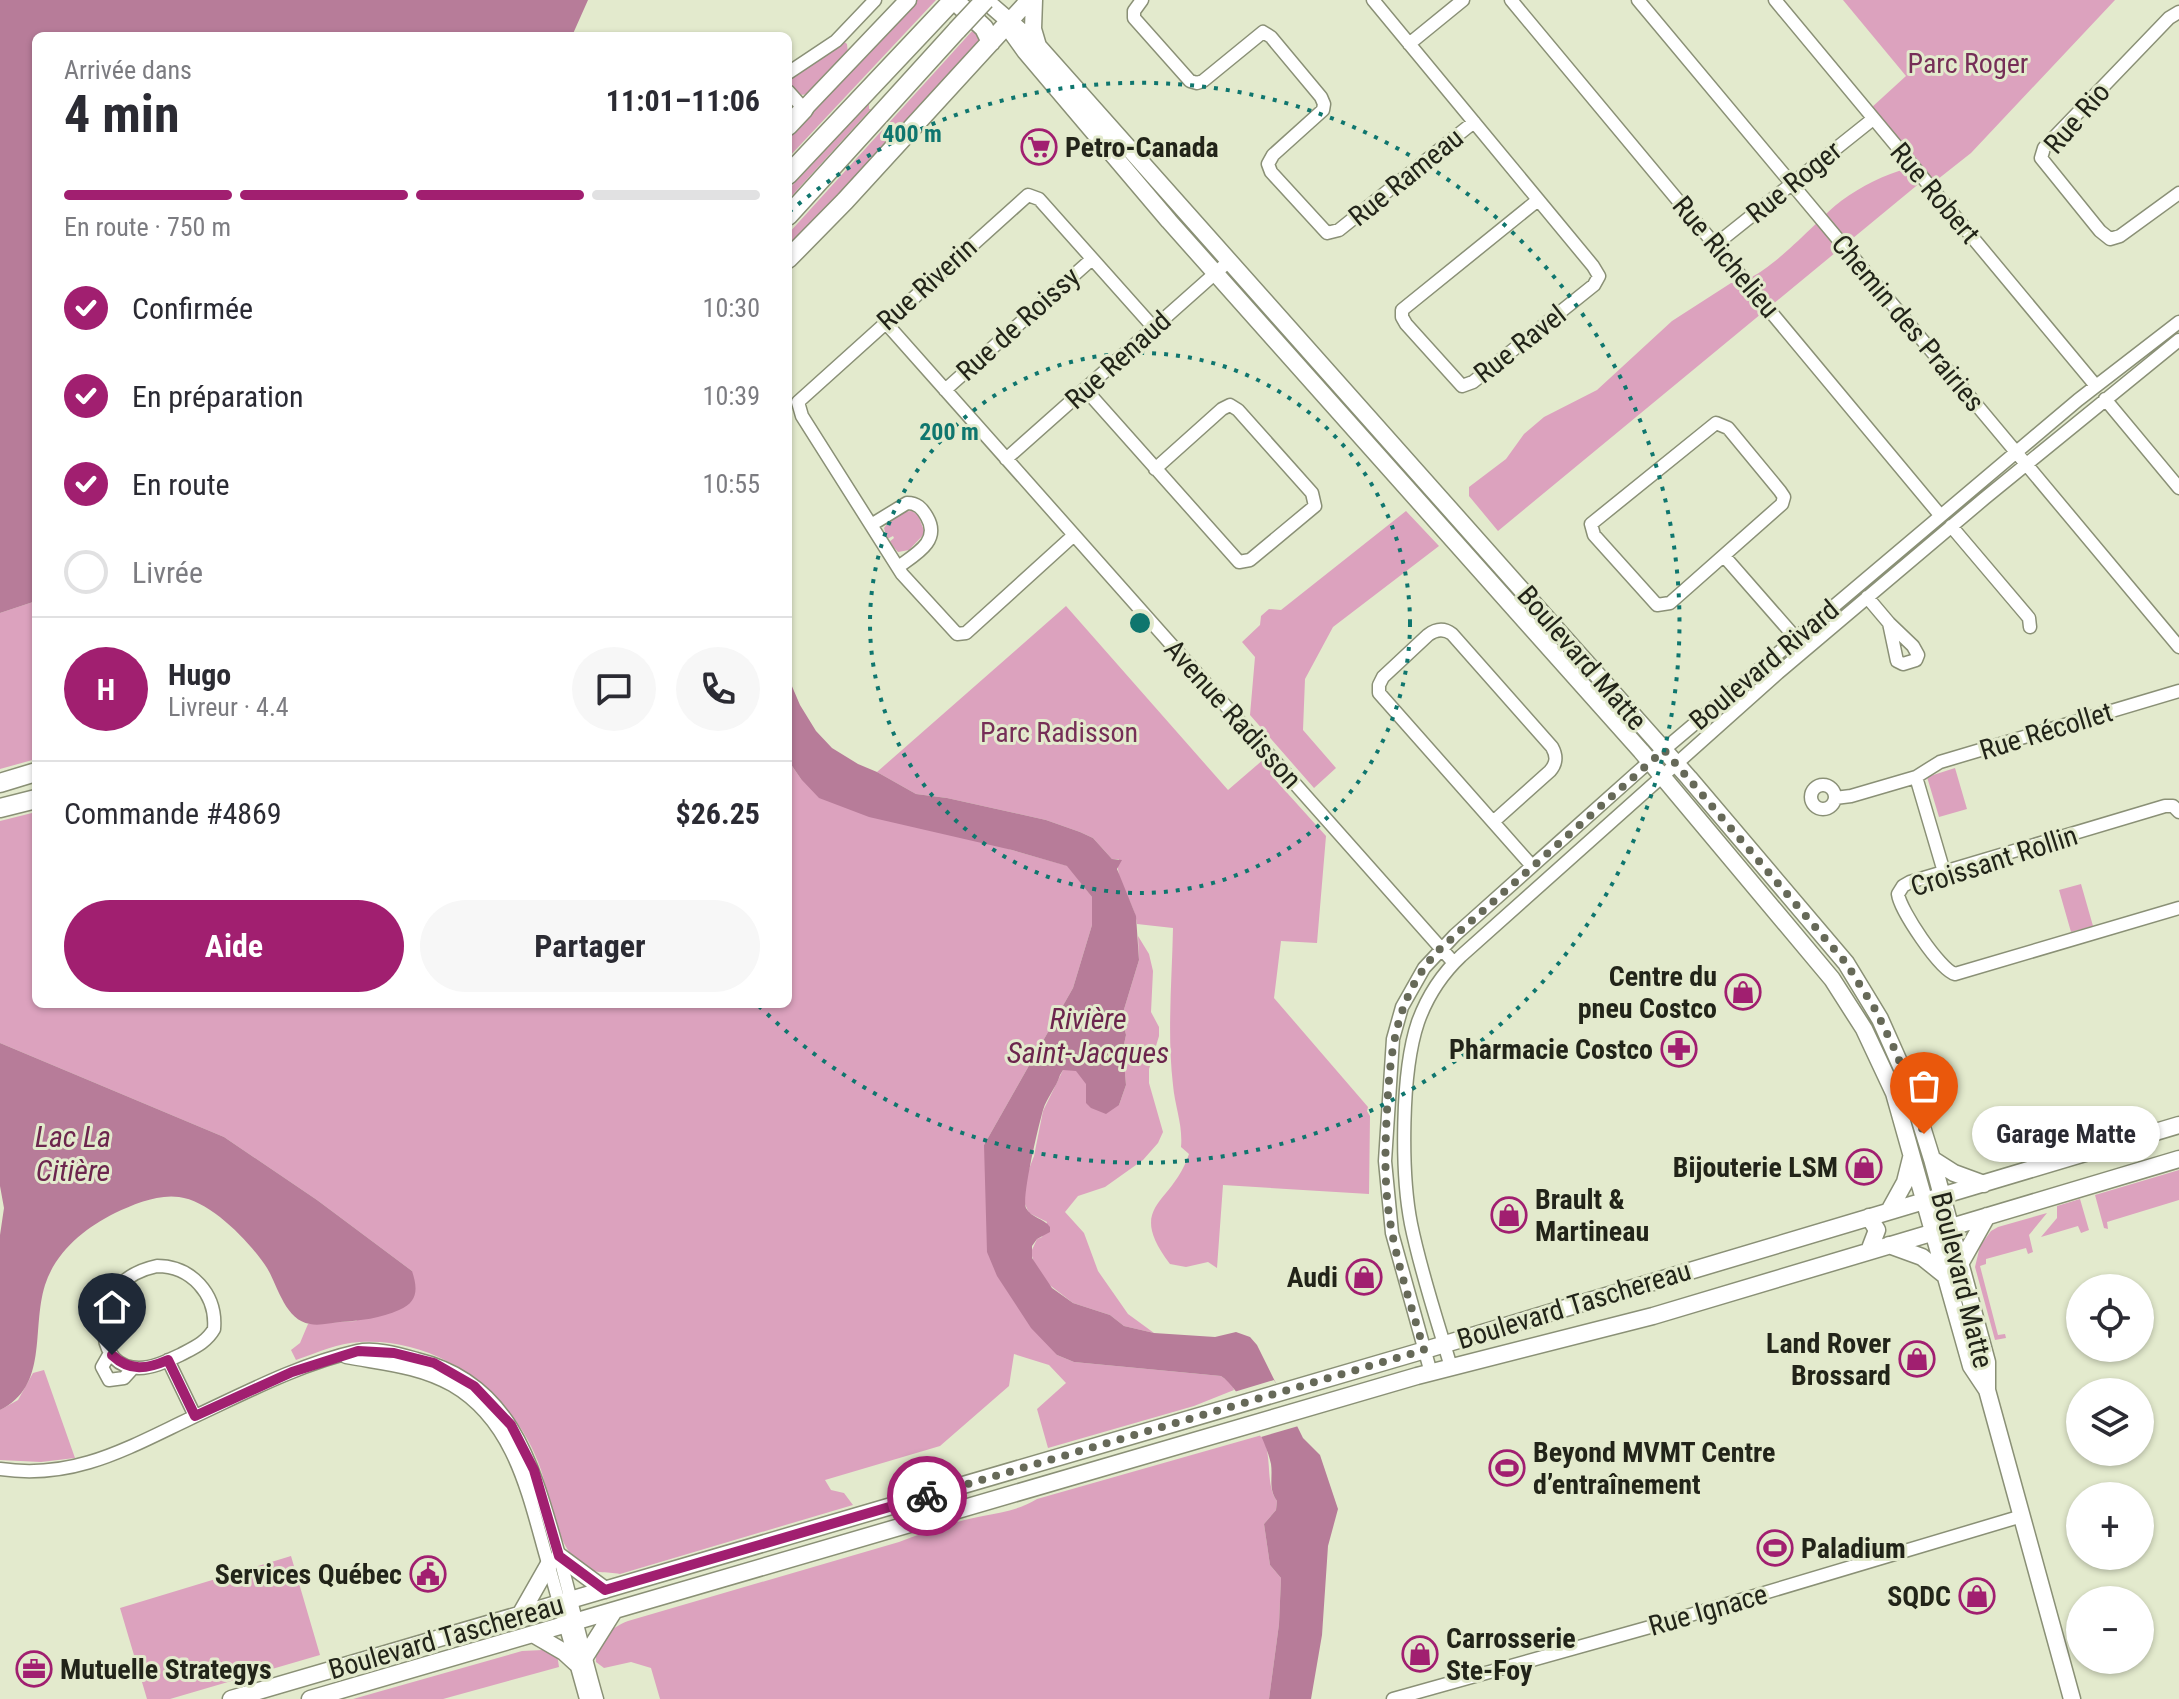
<!DOCTYPE html>
<html lang="fr">
<meta charset="utf-8">
<style>
body{margin:0;font-family:"Roboto Condensed",sans-serif;background:#f7f7f7;color:#2b2b33;height:100vh;display:flex;flex-direction:column;font-size:30px;white-space:nowrap}
*{box-sizing:border-box;margin:0}
p{font-size:26px;color:#7c7c81}
.icon{flex:none;width:44px;height:44px;fill:none;stroke:currentColor;stroke-width:2;stroke-linecap:round;stroke-linejoin:round}
.map{position:relative;flex:1;overflow:hidden}
.panel{position:absolute;left:32px;top:32px;width:760px;height:976px;display:flex;flex-direction:column;background:#fff;border-radius:12px;box-shadow:0 2px 6px #0004}
.panel>*{flex:none}
.tools{position:absolute;left:2066px;top:1274px;display:grid;gap:16px}
.tools a{display:grid;place-items:center;width:88px;height:88px;border-radius:50%;background:#fff;box-shadow:0 2px 6px #0004;font-size:40px}
.pin{position:absolute;display:grid;place-items:center;width:68px;height:68px;color:#fff;margin:-82px -34px;border-radius:50% 50% 50% 0;rotate:-45deg;box-shadow:0 0 8px #0007}
.pin .icon{rotate:45deg}
.courier{position:absolute;display:grid;place-items:center;width:80px;height:80px;margin:-40px;border:6px solid #a11f70;border-radius:50%;background:#fff;color:#222;box-shadow:0 2px 10px #0007}
.bubble{position:absolute;height:56px;border-radius:28px;background:#fff;box-shadow:0 2px 6px #0004;font-size:26px;font-weight:700;line-height:56px;text-align:center}
.summary em{font-style:normal;font-weight:700}
.summary div{display:flex;flex-direction:column-reverse}
.summary{display:flex;align-items:center;justify-content:space-between;height:136px;padding:0 32px}
h1{font-size:52px;font-weight:700;line-height:60px}
.bar{display:grid;grid-template-columns:repeat(4,1fr);gap:12px 8px;align-content:center;height:96px;padding:0 32px}
.bar i{height:10px;border-radius:6px;background:#e1e1e2}
.bar .current{background:#a11f70}
.bar p{grid-column:span 4}
.line{display:flex;align-items:center;gap:20px;padding:0 32px;border-top:2px solid #e1e1e2}
.line div{flex:1}
.round{display:grid;place-items:center;flex:none;width:84px;height:84px;border-radius:42px;background:#f7f7f7}
ol{padding:0 32px;list-style:none}
li{display:flex;align-items:center;gap:24px;height:88px}
li p{margin-inline-start:auto}
li .icon{padding:8px;border-radius:50%;background:#a11f70;color:#fff;stroke-width:4}
li:last-child{color:#7c7c81}
li i{width:44px;height:44px;border:4px solid #e1e1e2;border-radius:50%}
.action{display:flex;gap:16px;margin-top:auto;padding:16px 32px}
.action a{flex:1;height:92px;border-radius:48px;background:#a11f70;color:#fff;font-size:32px;font-weight:700;line-height:92px;text-align:center}
.action a+a{background:#f7f7f7;color:#2b2b33}
.map>svg:first-child{display:block}
.green{fill:#dca2be}
.water{fill:#b77c99}
.pier{fill:#e3eacd}
.lines{fill:none;stroke-linecap:round;stroke-linejoin:round}
.minor-casing{stroke:#8a9076;stroke-width:15}
.major-casing{stroke:#8a9076;stroke-width:19}
.highway-casing{stroke:#8a9076;stroke-width:21}
.minor{stroke:#fff;stroke-width:12}
.major{stroke:#fff;stroke-width:16}
.highway{stroke:#fff;stroke-width:18}
.highway-bridge-casing{stroke:#8a9076;stroke-width:21;stroke-linecap:butt}
.highway-bridge{stroke:#fff;stroke-width:18}
.done{stroke:#666958;stroke-width:8;stroke-dasharray:0 14.4}
.route{stroke:#a11f70;stroke-width:10}
.ring{fill:none;stroke:#0f766e;stroke-width:4;stroke-dasharray:4 8}
.labels{text-anchor:middle;dominant-baseline:central;stroke-width:6;stroke-linejoin:round;paint-order:stroke}
.park-label{font-size:28px;fill:#762e57;stroke:#e3eacd}
.street-label{font-size:28px;fill:#222419;stroke:#e3eacd}
.poi-label{font-size:28px;font-weight:bold;fill:#222419;stroke:#e3eacd;text-anchor:end}
.water-label{font-size:30px;font-style:italic;fill:#6c254d;stroke:#e3eacd}
.centre{fill:#0f766e;stroke:#e3eacd;stroke-width:4}
.ring-label{font-size:24px;text-anchor:middle;font-weight:bold;fill:#0f766e;stroke:#e3eacd;stroke-width:6;stroke-linejoin:round;paint-order:stroke}
</style>
<div class="map">
<svg width="2179" height="1699" viewBox="0 0 2179 1699">
<rect width="100%" height="100%" fill="#e3eacd"/>
<!-- green -->
<path class="green" d="M914,0H936L788,158V134Z
M1843,0H2115L1971,153L1933,183L1871,108L1906,76Z
M973,30L983,41L788,253V234Z
M842,40L847,44L848,54L824,75L810,94L800,95L788,83V78Z
M869,104V109H871L788,200V190Z
M1909,168L1921,182L1498,531L1469,496V487L1506,459L1524,434L1544,417L1597,390L1672,321L1731,283C1763,284 1816,220 1841,201C1862,186 1883,175 1909,168Z
M912,511L918,515L925,533L909,550L898,552L889,542L894,538L893,536L887,539L884,528C890,519 901,511 912,511Z
M1406,511L1439,546L1333,627L1305,679L1303,730L1336,768L1314,788L1250,715L1255,657L1242,642L1260,625L1261,616L1269,609L1281,610Z
M36,601V759L0,769V613Z
M1066,606L1228,790L1264,759L1272,769L1270,774L1326,836L1317,943L1281,941L1274,998L1368,1107L1367,1111L1370,1116L1369,1194L1223,1185L1217,1268L1208,1262L1186,1267L1170,1264C1125,1204 1172,1206 1189,1154L1181,1147C1183,1125 1175,1107 1173,1085C1167,1033 1172,980 1173,928L1137,924C1135,902 1113,881 1119,859H1112L1093,838L1080,832L1046,820L947,798L916,794L877,772Z
M788,760L801,779L1012,850L1068,866L1092,897V925L1073,988L984,1145L1057,1355L1074,1362L1221,1376L1232,1384L1234,1390L1194,1406L1048,1448L1037,1409L1066,1383L1049,1365L1014,1354L1009,1386L940,1446L825,1480L831,1490L844,1493L853,1505L620,1574C607,1571 593,1575 580,1564C555,1543 551,1500 541,1470C516,1395 440,1337 360,1342C338,1343 316,1353 296,1360L291,1350L300,1343L308,1324L356,1321L412,1271L317,1200L224,1137L0,1043V821L36,812V1004H788Z
M1955,768L1967,809L1939,817L1927,777Z
M2081,884L2093,926L2071,932L2059,890Z
M1138,936L1149,954L1153,971L1151,1012L1159,1027V1036L1149,1069V1083L1163,1132L1158,1143L1143,1160L1105,1187L1078,1196L1065,1212L1084,1233L1098,1271L1128,1314L1154,1333L1124,1326L1110,1315L1073,1303L1047,1283L1034,1264L1031,1252L1037,1239L1042,1237L1047,1222L1029,1213L1024,1202L1026,1177L1034,1156L1043,1111L1063,1070H1076L1087,1084L1119,1105L1126,1085L1123,1049L1126,1035L1122,1016L1139,960Z
M2179,1170V1200L2107,1222L2108,1229L2104,1228L2095,1195Z
M2080,1199L2089,1230L2081,1233L2078,1226L2041,1237L2057,1218V1206Z
M2047,1213L2029,1235L2033,1252L2028,1254L2026,1248L1986,1259V1264L1980,1266L1998,1335L2005,1334L2006,1338L1995,1340L1975,1267L1980,1246L1991,1231L1998,1227Z
M44,1370L75,1458L41,1462L0,1460V1410L18,1400L33,1373Z
M1262,1435C1273,1456 1265,1485 1277,1501L1276,1510L1264,1524L1270,1565L1281,1578L1279,1624L1269,1699H660L651,1668L631,1662L604,1668L596,1662C595,1641 610,1628 628,1621L899,1542C926,1532 955,1521 983,1516C1003,1512 1019,1510 1037,1499Z
M291,1556L320,1655L170,1699H147L120,1608Z
M543,1650L557,1654L559,1667L443,1699H353L522,1651Z"/>
<!-- water -->
<path class="water" d="M0,0H588L572,36H36V601L0,613Z
M788,677L800,705L816,731L832,748L858,764L877,772L916,794L947,798L1046,820L1080,832L1093,838L1112,859L1122,860L1117,869L1136,916L1139,960L1122,1016L1126,1035L1123,1049L1126,1085L1119,1105L1106,1114L1091,1108L1086,1103V1084L1076,1071L1063,1070L1060,1075C1056,1088 1047,1097 1043,1110C1039,1124 1021,1198 1026,1208C1031,1218 1044,1218 1050,1227V1232L1037,1239L1032,1246V1258L1052,1288L1073,1303L1110,1315L1124,1326L1154,1333L1215,1337L1236,1332L1250,1337L1257,1345L1303,1438L1320,1455L1338,1509L1328,1546L1322,1635L1311,1699H1269L1279,1624L1281,1578L1270,1565L1264,1524L1276,1510L1277,1501C1268,1488 1273,1478 1271,1464C1267,1442 1239,1387 1221,1376L1074,1362L1057,1355L1031,1328L997,1276L987,1252L984,1145L1073,988L1092,925V897L1067,866L1012,850L869,817L819,798L801,779L788,760Z
M0,1043L224,1137L317,1200L412,1271C418,1289 418,1302 399,1310C382,1318 359,1321 340,1322C331,1323 319,1326 310,1324C285,1320 278,1286 267,1268C250,1242 211,1201 179,1197C158,1194 134,1204 115,1213C85,1228 56,1251 45,1285C31,1330 49,1386 0,1410V1235L4,1208L0,1186Z"/>
<!-- pier -->
<path class="pier" d="M1274,1380L1302,1425L1261,1437L1234,1392Z"/>
<g class="lines">
<defs>
<path id="minor" d="M1142,0L1134,11V18L1190,81L1197,83L1203,81L1263,32L1271,37L1321,97L1324,104L1323,110L1273,155L1268,164L1271,172L1327,233L1339,230L1474,122
M1373,0C1446,89 1520,177 1593,266L1599,276L1594,285L1473,382L1462,386L1406,324L1402,317V310L1538,200
M1511,0L1940,515
M1638,0L2179,647
M1775,0L2096,386
M2179,12L2169,18L2044,148L2041,158L2100,231L2110,239L2120,236L2179,193
M1409,44L1463,0
M788,73L836,41L875,0
M788,91L804,109
M1715,245L1873,119
M885,322L1454,963
M1085,389L1239,562L1250,560L1315,506L1312,493L1238,410L1230,405L1222,409L1155,469
M945,390L1092,259
M2105,399L2179,488
M1716,423L1728,428L1780,491L1784,497L1782,504L1670,603L1657,605L1594,535L1591,524Z
M1006,459L1229,261
M871,525L907,503C917,503 922,508 927,517C941,541 916,554 898,567
M1951,526L2029,618L2030,627
M1074,535L966,633L957,634L902,574L802,416L798,402L1028,195L1039,199L1154,328
M1724,556L1801,644
M1867,597L1889,623L1913,646L1918,655L1916,660L1903,664L1897,661L1889,623
M1916,777L1944,872
M1811 797a12 12 0 1 1 24 0a12 12 0 1 1-24 0Z
M1835,798L1851,796L1916,777L1940,762L2179,691
M2179,812L2173,806H2165L1910,882L1903,886L1898,894C1900,910 1940,970 1955,974L2179,908
M1493,822L1550,771C1557,763 1557,756 1552,747L1452,634C1444,628 1436,629 1428,635L1383,677L1379,685V693L1532,866
M157,1266C191,1266 217,1294 214,1329C206,1343 193,1348 180,1355C167,1361 153,1368 139,1368C96,1368 96,1309 119,1286C129,1275 143,1269 157,1266Z
M110,1353L102,1367L109,1380L124,1378L133,1368
M346,1357C383,1364 418,1366 452,1385C516,1422 529,1498 548,1563C561,1608 573,1654 586,1699
M168,1360L195,1416
M1451,1367C1437,1320 1421,1273 1411,1224C1401,1173 1401,1072 1418,1022C1427,997 1442,974 1461,956L1778,673L1985,498L2179,340
M1431,1373L1392,1233L1385,1161L1393,1039L1402,1007L1424,968L1455,935L1641,769L2078,400L2179,322
M0,1469C73,1480 126,1449 189,1419C243,1394 299,1364 357,1351C376,1347 399,1354 417,1359C509,1381 532,1461 555,1541C570,1593 582,1647 597,1699
M1393,1699L1650,1627L2022,1516"/>
<path id="major" d="M985,0L1038,46L1689,778L1846,963L1880,1019L1908,1082L1932,1159L1987,1362V1390L2072,1699
M1034,0L1033,29L1038,46
M1008,23L1029,0
M1010,30L1025,51L1169,221L1641,751L1832,979L1864,1029L1894,1093L1971,1366L1987,1390
M804,109L908,0
M1932,1159L1954,1173L1984,1184
M1889,1211L1905,1182L1911,1158
M1889,1245L1922,1257L1947,1277
M1869,1251L1877,1230L1869,1217
M1960,1264L1987,1216
M559,1556L605,1590
M520,1615L549,1564
M533,1634L564,1652L576,1663
M585,1657L614,1611
M231,1699L1415,1353L2179,1125
M310,1699L1417,1376L1653,1316L2179,1159"/>
<path id="highway" d="M954,0L984,28L991,42
M788,126L804,109
M788,175L953,0
M788,216L957,30
M788,259L845,201L1008,23
M0,783L36,772
M0,808L36,799"/>
</defs>
<!-- minor casing -->
<use href="#minor" class="minor-casing"/>
<!-- major casing -->
<use href="#major" class="major-casing"/>
<!-- highway casing -->
<use href="#highway" class="highway-casing"/>
<!-- minor -->
<use href="#minor" class="minor"/>
<!-- major -->
<use href="#major" class="major"/>
<!-- highway -->
<use href="#highway" class="highway"/>
<defs>
<path id="highway-bridge" d="M957,30L985,0"/>
</defs>
<!-- highway-bridge casing -->
<use href="#highway-bridge" class="highway-bridge-casing"/>
<!-- highway-bridge -->
<use href="#highway-bridge" class="highway-bridge"/>
</g>
<g class="lines">
<!-- done -->
<path class="done" d="M927,1496L1424,1350C1412,1308 1397,1265 1390,1221C1384,1185 1385,1147 1387,1111C1390,1051 1396,993 1441,948L1664,750L1846,963L1875,1009L1897,1054L1924,1134"/>
<!-- route -->
<path class="route" d="M112,1355C130,1372 147,1369 168,1360L195,1416L292,1372L358,1351L394,1353L434,1363L474,1386L511,1425L534,1470L559,1556L605,1590L927,1496"/>
</g>
<!-- distance rings -->
<g class="ring">
<circle cx="1140" cy="623" r="270"/>
<path d="M789 212A540 540 0 1 1 758 1005"/>
</g>
<!-- icons -->
<defs>
<symbol id="supermarket-ring" viewBox="-11 -11 22 22"><circle r="9.5" fill="#e3eacd" stroke="#a11f70" stroke-width="1.5"/><path d="M-6-5.5h2.5l.6 2H6L4.5 2H-2.5L-4.4-4H-6ZM-1.5 3.2a1.3 1.3 0 1 0 .1 0ZM3 3.2a1.3 1.3 0 1 0 .1 0Z" fill="#a11f70"/></symbol>
<symbol id="shop-ring" viewBox="-11 -11 22 22"><circle r="9.5" fill="#e3eacd" stroke="#a11f70" stroke-width="1.5"/><path d="M-5-2.5h2.3a2.7 3.5 0 0 1 5.4 0H5L5.5 6h-11ZM-1.5-2.5h3a1.5 2.3 0 0 0-3 0Z" fill="#a11f70"/></symbol>
<symbol id="pharmacy-ring" viewBox="-11 -11 22 22"><circle r="9.5" fill="#e3eacd" stroke="#a11f70" stroke-width="1.5"/><path d="M-2-6h4v4h4v4h-4v4h-4v-4h-4v-4h4Z" fill="#a11f70"/></symbol>
<symbol id="stadium-ring" viewBox="-11 -11 22 22"><circle r="9.5" fill="#e3eacd" stroke="#a11f70" stroke-width="1.5"/><path d="M0-5a6.5 5 0 1 0 0 10a6.5 5 0 1 0 0-10ZM-3.5-1.8h7v3.6h-7Z" fill="#a11f70"/></symbol>
<symbol id="civic-ring" viewBox="-11 -11 22 22"><circle r="9.5" fill="#e3eacd" stroke="#a11f70" stroke-width="1.5"/><path d="M-.6-6.5H3V-4.5H.6V-3L4-1V1h2V6H-6V1h2V-1L-.6-3ZM-1.2 2.5V6h2.4V2.5Z" fill="#a11f70"/></symbol>
<symbol id="office-ring" viewBox="-11 -11 22 22"><circle r="9.5" fill="#e3eacd" stroke="#a11f70" stroke-width="1.5"/><path d="M-6-3h4V-5.5h4V-3h4V5H-6ZM-1-4.5V-3h2v-1.5ZM-6 0V1H6V0Z" fill="#a11f70"/></symbol>
</defs>
<g fill-rule="evenodd">
<use href="#supermarket-ring" x="1019" y="127" width="40" height="40"/>
<use href="#shop-ring" x="1723" y="972" width="40" height="40"/>
<use href="#pharmacy-ring" x="1659" y="1029" width="40" height="40"/>
<use href="#shop-ring" x="1844" y="1147" width="40" height="40"/>
<use href="#shop-ring" x="1489" y="1195" width="40" height="40"/>
<use href="#shop-ring" x="1344" y="1257" width="40" height="40"/>
<use href="#shop-ring" x="1897" y="1339" width="40" height="40"/>
<use href="#stadium-ring" x="1487" y="1448" width="40" height="40"/>
<use href="#stadium-ring" x="1755" y="1528" width="40" height="40"/>
<use href="#civic-ring" x="408" y="1554" width="40" height="40"/>
<use href="#shop-ring" x="1957" y="1576" width="40" height="40"/>
<use href="#shop-ring" x="1400" y="1634" width="40" height="40"/>
<use href="#office-ring" x="14" y="1649" width="40" height="40"/>
</g>
<g class="labels">
<!-- park labels -->
<g class="park-label">
<text x="1968" y="63">Parc Roger</text>
<text x="1059" y="732">Parc Radisson</text>
</g>
<!-- street labels -->
<g class="street-label">
<text transform="translate(2077 118) rotate(-49)">Rue Rio</text>
<text transform="translate(1406 177) rotate(-39)">Rue Rameau</text>
<text transform="translate(1794 182) rotate(-39)">Rue Roger</text>
<text transform="translate(1935 193) rotate(50)">Rue Robert</text>
<text transform="translate(1726 257) rotate(50)">Rue Richelieu</text>
<text transform="translate(927 284) rotate(-42)">Rue Riverin</text>
<text transform="translate(1908 323) rotate(50)">Chemin des Prairies</text>
<text transform="translate(1018 324) rotate(-42)">Rue de Roissy</text>
<text transform="translate(1520 344) rotate(-38)">Rue Ravel</text>
<text transform="translate(1118 360) rotate(-42)">Rue Renaud</text>
<text transform="translate(1582 658) rotate(49)">Boulevard Matte</text>
<text transform="translate(1764 665) rotate(-40)">Boulevard Rivard</text>
<text transform="translate(1233 714) rotate(48)">Avenue Radisson</text>
<text transform="translate(2046 731) rotate(-17)">Rue Récollet</text>
<text transform="translate(1994 861) rotate(-18)">Croissant Rollin</text>
<text transform="translate(1962 1280) rotate(76)">Boulevard Matte</text>
<text transform="translate(1574 1305) rotate(-17)">Boulevard Taschereau</text>
<text transform="translate(1708 1610) rotate(-16)">Rue Ignace</text>
<text transform="translate(446 1637) rotate(-16)">Boulevard Taschereau</text>
</g>
<!-- poi labels -->
<g class="poi-label">
<text x="1065" y="147" text-anchor="start">Petro-Canada</text>
<text x="1717" y="976">Centre du<tspan x="1717" dy="32">pneu Costco</tspan></text>
<text x="1653" y="1049">Pharmacie Costco</text>
<text x="1838" y="1167">Bijouterie LSM</text>
<text x="1535" y="1199" text-anchor="start">Brault &amp;<tspan x="1535" dy="32">Martineau</tspan></text>
<text x="1338" y="1277">Audi</text>
<text x="1891" y="1343">Land Rover<tspan x="1891" dy="32">Brossard</tspan></text>
<text x="1533" y="1452" text-anchor="start">Beyond MVMT Centre<tspan x="1533" dy="32">d’entraînement</tspan></text>
<text x="1801" y="1548" text-anchor="start">Paladium</text>
<text x="402" y="1574">Services Québec</text>
<text x="1951" y="1596">SQDC</text>
<text x="1446" y="1638" text-anchor="start">Carrosserie<tspan x="1446" dy="32">Ste-Foy</tspan></text>
<text x="60" y="1669" text-anchor="start">Mutuelle Strategys</text>
</g>
<!-- water labels -->
<g class="water-label">
<text x="1088" y="1018">Rivière<tspan x="1088" dy="34">Saint-Jacques</tspan></text>
<text x="73" y="1136">Lac La<tspan x="73" dy="34">Citière</tspan></text>
</g>
</g>
<circle cx="1140" cy="623" r="12" class="centre"/>
<g class="ring-label">
<text x="912" y="142">400 m</text>
<text x="949" y="440">200 m</text>
</g>
</svg>
<div class="tools">
<a><svg class="icon" aria-label="locate" viewBox="0 0 24 24"><circle cx="12" cy="12" r="6"/><path d="M12 2v4M12 18v4M2 12h4M18 12h4"/></svg></a>
<a><svg class="icon" aria-label="layers" viewBox="0 0 24 24"><path d="M12 4l9 5-9 5-9-5zM3 14l9 5 9-5"/></svg></a>
<a>+</a>
<a>−</a>
</div>
<div class="pin" style="left:1924px;top:1134px;background:#ea580c"><svg class="icon" aria-label="bag" viewBox="0 0 24 24"><path d="M5 8h14l-1 12H6zM9 8a3 3 0 0 1 6 0"/></svg></div>
<div class="pin" style="left:112px;top:1355px;background:#1f2937"><svg class="icon" aria-label="home" viewBox="0 0 24 24"><path d="M3 11l9-7 9 7M6 9v11h12V9"/></svg></div>
<div class="courier" style="left:927px;top:1496px"><svg class="icon" aria-label="bike" viewBox="0 0 24 24"><circle cx="6" cy="16" r="4"/><circle cx="18" cy="16" r="4"/><path d="M6 16l4-8h5l3 8M10 8l3 8H6M13 5h3"/></svg></div>
<div class="bubble" style="left:1972px;top:1106px;width:188px">Garage Matte</div>
<section class="panel">
<div class="summary"><div><h1>4 min</h1><p>Arrivée dans</p></div><em>11:01–11:06</em></div>
<div class="bar"><i class="current"></i><i class="current"></i><i class="current"></i><i></i><p>En route · 750 m</p></div>
<ol>
<li><svg class="icon" aria-label="check" viewBox="0 0 24 24"><path d="M5 12l5 5 9-10"/></svg>Confirmée<p>10:30</p></li>
<li><svg class="icon" aria-label="check" viewBox="0 0 24 24"><path d="M5 12l5 5 9-10"/></svg>En préparation<p>10:39</p></li>
<li><svg class="icon" aria-label="check" viewBox="0 0 24 24"><path d="M5 12l5 5 9-10"/></svg>En route<p>10:55</p></li>
<li><i></i>Livrée</li>
</ol>
<div class="line" style="height:144px"><b class="round" style="background:#a11f70;color:#fff">H</b><div><b>Hugo</b><p>Livreur · 4.4</p></div><a class="round"><svg class="icon" aria-label="chat" viewBox="0 0 24 24"><path d="M4 5h16v11H9l-5 4z"/></svg></a><a class="round"><svg class="icon" aria-label="phone" viewBox="0 0 24 24"><path d="M5 4h4l2 5-3 2q2 4 5 5l2-3 5 2v4C11 20 4 13 5 4z"/></svg></a></div>
<div class="line" style="height:104px"><div>Commande #4869</div><b>$26.25</b></div>
<div class="action"><a>Aide</a><a>Partager</a></div>
</section>
</div>
